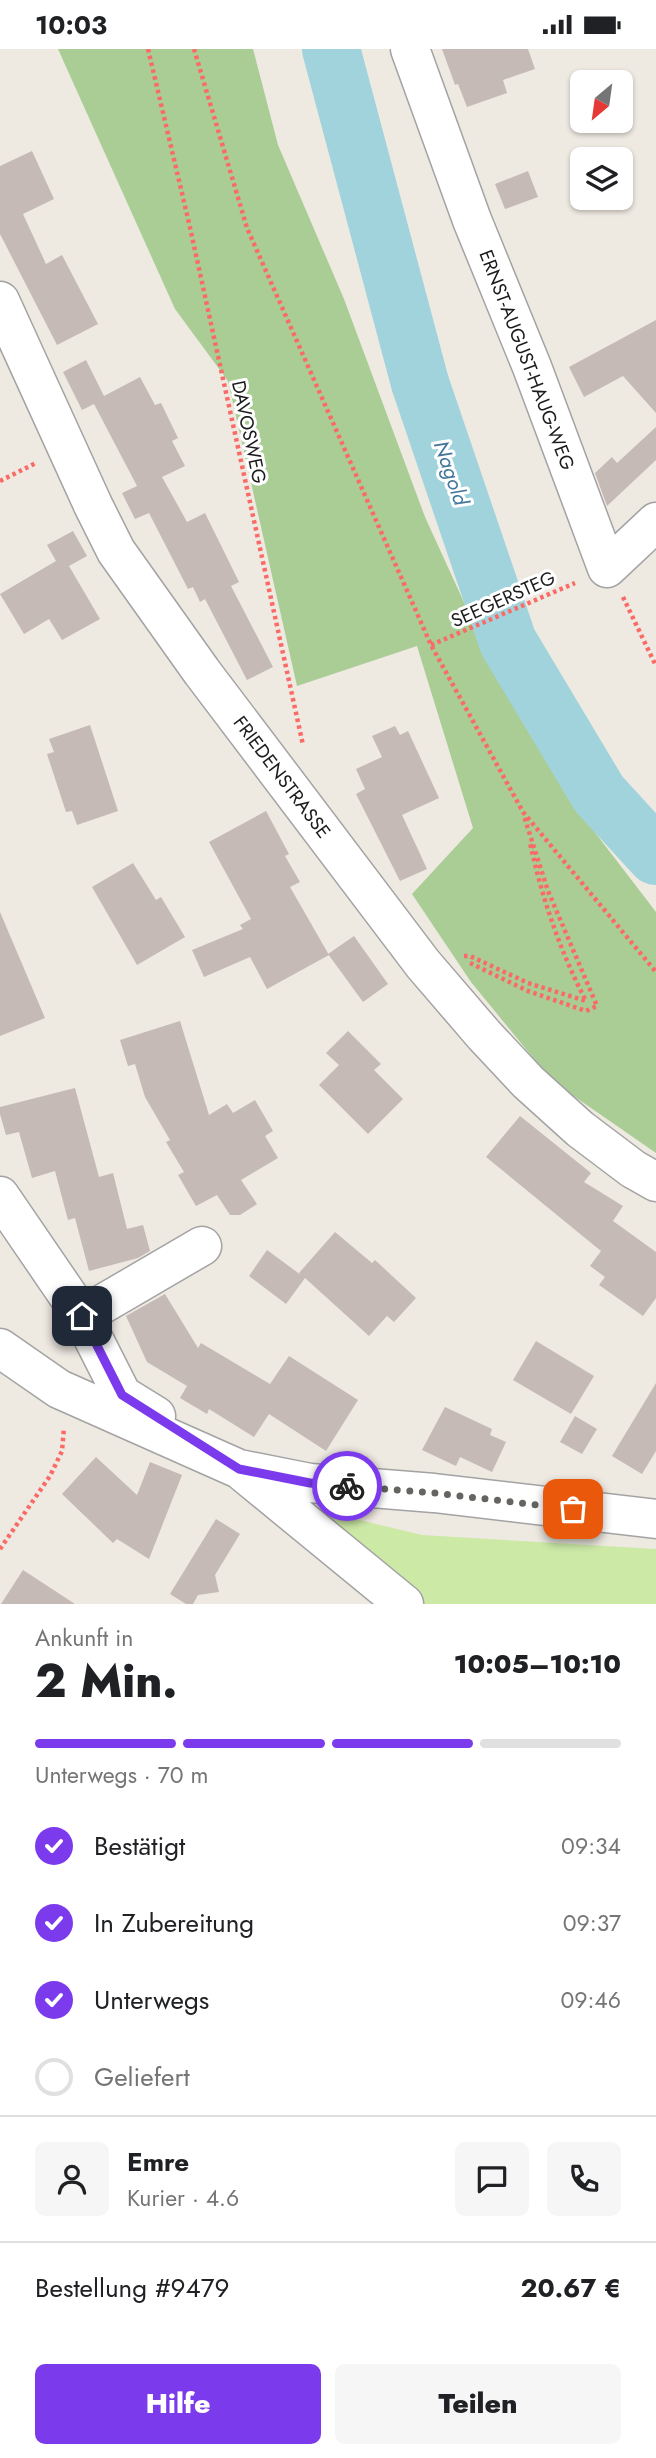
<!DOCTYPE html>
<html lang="de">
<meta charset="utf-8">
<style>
body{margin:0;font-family:Jost,sans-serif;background:#f6f6f6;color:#202124;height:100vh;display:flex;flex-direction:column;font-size:26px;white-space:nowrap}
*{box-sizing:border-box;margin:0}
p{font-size:23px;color:#757577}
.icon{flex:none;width:38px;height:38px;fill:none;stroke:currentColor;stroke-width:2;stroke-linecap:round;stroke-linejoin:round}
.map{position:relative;height:1555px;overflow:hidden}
.side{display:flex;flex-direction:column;background:#fff;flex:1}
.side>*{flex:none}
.needle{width:46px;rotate:209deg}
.fabs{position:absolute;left:570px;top:21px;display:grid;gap:14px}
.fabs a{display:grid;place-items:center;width:63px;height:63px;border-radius:10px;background:#fff;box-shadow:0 2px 5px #0004;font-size:35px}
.pin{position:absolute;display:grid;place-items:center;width:60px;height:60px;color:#fff;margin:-30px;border-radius:14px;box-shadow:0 4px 10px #0006}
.courier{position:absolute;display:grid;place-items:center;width:70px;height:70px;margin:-35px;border:5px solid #7c3aed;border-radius:50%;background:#fff;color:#222;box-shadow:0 2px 9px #0007}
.head em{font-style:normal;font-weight:800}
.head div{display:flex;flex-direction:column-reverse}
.head{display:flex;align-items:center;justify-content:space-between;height:119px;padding:0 35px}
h1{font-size:46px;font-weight:800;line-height:52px}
.bar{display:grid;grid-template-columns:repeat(4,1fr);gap:10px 7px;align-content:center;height:84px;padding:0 35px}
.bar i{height:9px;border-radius:5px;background:#e0e0e0}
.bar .current{background:#7c3aed}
.bar p{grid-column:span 4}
.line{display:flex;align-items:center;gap:18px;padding:0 35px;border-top:2px solid #e0e0e0}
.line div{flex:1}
.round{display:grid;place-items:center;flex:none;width:74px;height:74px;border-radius:10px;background:#f6f6f6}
ol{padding:0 35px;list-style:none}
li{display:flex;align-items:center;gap:21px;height:77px}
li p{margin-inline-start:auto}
li .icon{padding:7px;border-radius:50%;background:#7c3aed;color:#fff;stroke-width:4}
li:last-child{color:#757577}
li i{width:38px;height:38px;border:4px solid #e0e0e0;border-radius:50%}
.cta{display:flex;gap:14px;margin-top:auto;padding:14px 35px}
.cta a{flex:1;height:80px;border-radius:10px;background:#7c3aed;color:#fff;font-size:28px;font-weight:800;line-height:80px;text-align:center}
.cta a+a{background:#f6f6f6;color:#202124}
.status{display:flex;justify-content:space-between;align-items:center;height:49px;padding:0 35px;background:#fff;direction:ltr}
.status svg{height:19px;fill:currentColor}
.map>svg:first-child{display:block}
.grass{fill:#cce9a6}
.forest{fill:#aacd96}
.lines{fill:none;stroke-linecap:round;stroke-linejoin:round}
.river{stroke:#a1d3dc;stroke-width:58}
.building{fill:#c5bab5}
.minor-casing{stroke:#a3a3a3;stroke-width:41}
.path{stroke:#fa6a66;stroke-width:4.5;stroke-dasharray:3.5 3.5;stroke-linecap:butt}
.minor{stroke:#fff;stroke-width:38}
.done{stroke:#666461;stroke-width:7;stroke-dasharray:0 12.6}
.route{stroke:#7c3aed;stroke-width:9}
.labels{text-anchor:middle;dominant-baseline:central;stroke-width:6;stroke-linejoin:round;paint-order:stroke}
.street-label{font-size:19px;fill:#1c1c1c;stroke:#fff}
.water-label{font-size:21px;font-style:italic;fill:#43779c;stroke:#fff}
</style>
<div class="status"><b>10:03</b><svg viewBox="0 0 49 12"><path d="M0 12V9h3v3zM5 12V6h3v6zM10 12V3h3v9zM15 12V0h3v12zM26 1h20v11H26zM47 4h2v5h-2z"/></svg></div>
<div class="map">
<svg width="656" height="1555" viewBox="0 0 656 1555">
<rect width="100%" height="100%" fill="#eee9e1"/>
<!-- grass -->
<path class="grass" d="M301,1457L422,1486L656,1500V1555H416Z"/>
<!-- forest -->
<path class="forest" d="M58,0H253L278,96L344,250L425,468L489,608L567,747L656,863V1104L552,1032L471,933L412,845L473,779L417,597L297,637L228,332L175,260Z"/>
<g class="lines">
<!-- river -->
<path class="river" d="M331,0L420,334L508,593L599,745L656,807"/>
</g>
<!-- building -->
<path class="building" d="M442,0H528L535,20L503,31L507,44L467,58L458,35L455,36Z
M32,102L54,150L23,165L46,215L62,206L98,275L57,296L0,185V117Z
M528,122L538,148L505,160L495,135Z
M656,271V364L623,327L584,348L569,318Z
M86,311L104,347L140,328L155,356L161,354L178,389L172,392L185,417L162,428L187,473L205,464L239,533L231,537L273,618L247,631L205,550L200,553L193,538L188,540L149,464L135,470L122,444L137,437L94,355L82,361L63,323Z
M656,378V411L607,457L595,424L612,408L617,414Z
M73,482L87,507L69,517L100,570L62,591L49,570L24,585L0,545L56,512L47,496Z
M90,676L118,762L77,776L72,762L66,763L47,705L54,703L49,690Z
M395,677L400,686L408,682L439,749L402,766L427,820L400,832L356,745L365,740L356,720L382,708L372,687Z
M266,762L289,805L285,807L300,833L290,838L329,906L267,940L250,908L204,928L192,901L243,880L240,876L251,870L209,793Z
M133,814L156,851L161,848L185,888L137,916L92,838Z
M0,863L45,969L0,987Z
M354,887L388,935L363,953L328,905Z
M180,972L209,1066L227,1055L233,1064L255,1051L273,1082L265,1087L278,1109L241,1131L257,1155L240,1166H230L217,1146L196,1157L178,1126L184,1123L166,1093L170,1091L145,1048L135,1015L128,1017L120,991Z
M348,982L381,1015L374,1021L403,1050L368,1085L319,1036L339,1016L326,1004Z
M75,1039L99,1128L113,1124L127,1180L143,1176L150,1202L138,1209L89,1222L75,1169L68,1171L55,1122L32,1129L19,1083L6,1086L0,1065V1058Z
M520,1067L591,1124L584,1133L623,1157L613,1172L656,1203V1249L643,1267L599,1236L605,1228L590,1217L601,1202L486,1108Z
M335,1183L372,1214L375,1211L416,1249L394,1273L387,1267L369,1287L305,1229L286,1255L249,1227L267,1201L301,1226L299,1224Z
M165,1245L198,1299L201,1294L270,1335L289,1307L358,1351L326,1402L269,1365L254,1388L209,1360L207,1365L180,1349L187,1337L147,1313L126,1267Z
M536,1292L594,1327L571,1365L513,1331Z
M656,1334V1402L642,1425L612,1407Z
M445,1358L492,1380L490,1386L506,1393L492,1423L460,1408L456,1417L422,1401Z
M575,1367L597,1380L582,1405L560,1393Z
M96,1408L137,1446L150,1413L182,1426L149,1510L117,1490L113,1494L62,1445Z
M216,1470L240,1485L215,1526L219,1543L198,1546L193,1555H186L170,1545Z
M23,1521L75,1555H1Z"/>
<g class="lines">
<defs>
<path id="minor" d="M410,0L472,171L532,318L607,519L656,473
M0,252L93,456L116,502L202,623L423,915L484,986L528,1033L580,1080L633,1120L656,1133
M0,1147L82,1267L122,1346L156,1367
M82,1267L202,1197
M0,1299L59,1340L239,1420L310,1434L434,1444L656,1470
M243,1423L404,1555"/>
</defs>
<!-- minor casing -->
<use href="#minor" class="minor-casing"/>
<!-- path -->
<path class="path" d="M148,0L189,174L303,696
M194,0L247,179L431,596L523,763L656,923
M0,432L36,414
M623,548L656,617
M431,596L575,534
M464,907H470L528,934L586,952C560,902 542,849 530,794
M470,914L528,942L586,962L597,957L548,842L524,767
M0,1500L50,1427L62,1402L64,1379"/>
<!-- minor -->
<use href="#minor" class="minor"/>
</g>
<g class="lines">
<!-- done -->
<path class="done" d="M347,1437L434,1444L573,1460"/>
<!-- route -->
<path class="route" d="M82,1267L122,1346L239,1420L310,1434L347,1437"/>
</g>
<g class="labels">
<!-- street labels -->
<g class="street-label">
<text transform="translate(527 311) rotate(69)">ERNST-AUGUST-HAUG-WEG</text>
<text transform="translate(249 383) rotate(78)">DAVOSWEG</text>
<text transform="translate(503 550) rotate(-24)">SEEGERSTEG</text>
<text transform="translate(282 728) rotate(53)">FRIEDENSTRASSE</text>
</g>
<!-- water labels -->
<g class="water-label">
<text transform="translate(451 424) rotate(71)">Nagold</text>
</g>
</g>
</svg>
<div class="fabs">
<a><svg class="needle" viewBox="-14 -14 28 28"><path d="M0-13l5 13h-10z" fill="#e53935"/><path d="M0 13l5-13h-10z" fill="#757577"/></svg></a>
<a><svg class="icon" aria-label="layers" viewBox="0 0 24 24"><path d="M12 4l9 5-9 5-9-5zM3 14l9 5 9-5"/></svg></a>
</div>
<div class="pin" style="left:573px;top:1460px;background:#ea580c"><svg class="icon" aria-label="bag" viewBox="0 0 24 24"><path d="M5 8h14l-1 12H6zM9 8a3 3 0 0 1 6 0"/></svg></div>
<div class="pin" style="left:82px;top:1267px;background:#1f2937"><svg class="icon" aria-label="home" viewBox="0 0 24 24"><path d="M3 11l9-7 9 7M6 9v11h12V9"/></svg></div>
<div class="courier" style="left:347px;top:1437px"><svg class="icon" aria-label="bike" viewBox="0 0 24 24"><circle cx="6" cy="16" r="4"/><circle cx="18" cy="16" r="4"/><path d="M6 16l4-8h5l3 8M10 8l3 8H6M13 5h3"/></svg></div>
</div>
<section class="side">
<div class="head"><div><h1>2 Min.</h1><p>Ankunft in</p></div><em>10:05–10:10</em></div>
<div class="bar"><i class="current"></i><i class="current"></i><i class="current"></i><i></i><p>Unterwegs · 70 m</p></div>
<ol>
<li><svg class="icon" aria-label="check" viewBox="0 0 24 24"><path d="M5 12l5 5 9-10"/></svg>Bestätigt<p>09:34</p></li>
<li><svg class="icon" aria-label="check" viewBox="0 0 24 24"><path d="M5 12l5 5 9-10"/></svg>In Zubereitung<p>09:37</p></li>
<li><svg class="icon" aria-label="check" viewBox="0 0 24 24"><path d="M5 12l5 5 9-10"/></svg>Unterwegs<p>09:46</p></li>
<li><i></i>Geliefert</li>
</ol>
<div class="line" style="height:126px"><a class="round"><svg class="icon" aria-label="person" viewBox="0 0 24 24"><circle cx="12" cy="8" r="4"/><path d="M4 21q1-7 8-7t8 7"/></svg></a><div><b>Emre</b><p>Kurier · 4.6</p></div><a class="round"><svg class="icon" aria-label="chat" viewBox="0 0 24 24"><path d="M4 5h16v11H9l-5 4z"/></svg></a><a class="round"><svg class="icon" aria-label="phone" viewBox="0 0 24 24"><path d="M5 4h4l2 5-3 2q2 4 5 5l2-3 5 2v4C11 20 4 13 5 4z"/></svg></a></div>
<div class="line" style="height:91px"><div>Bestellung #9479</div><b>20.67 €</b></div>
<div class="cta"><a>Hilfe</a><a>Teilen</a></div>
</section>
